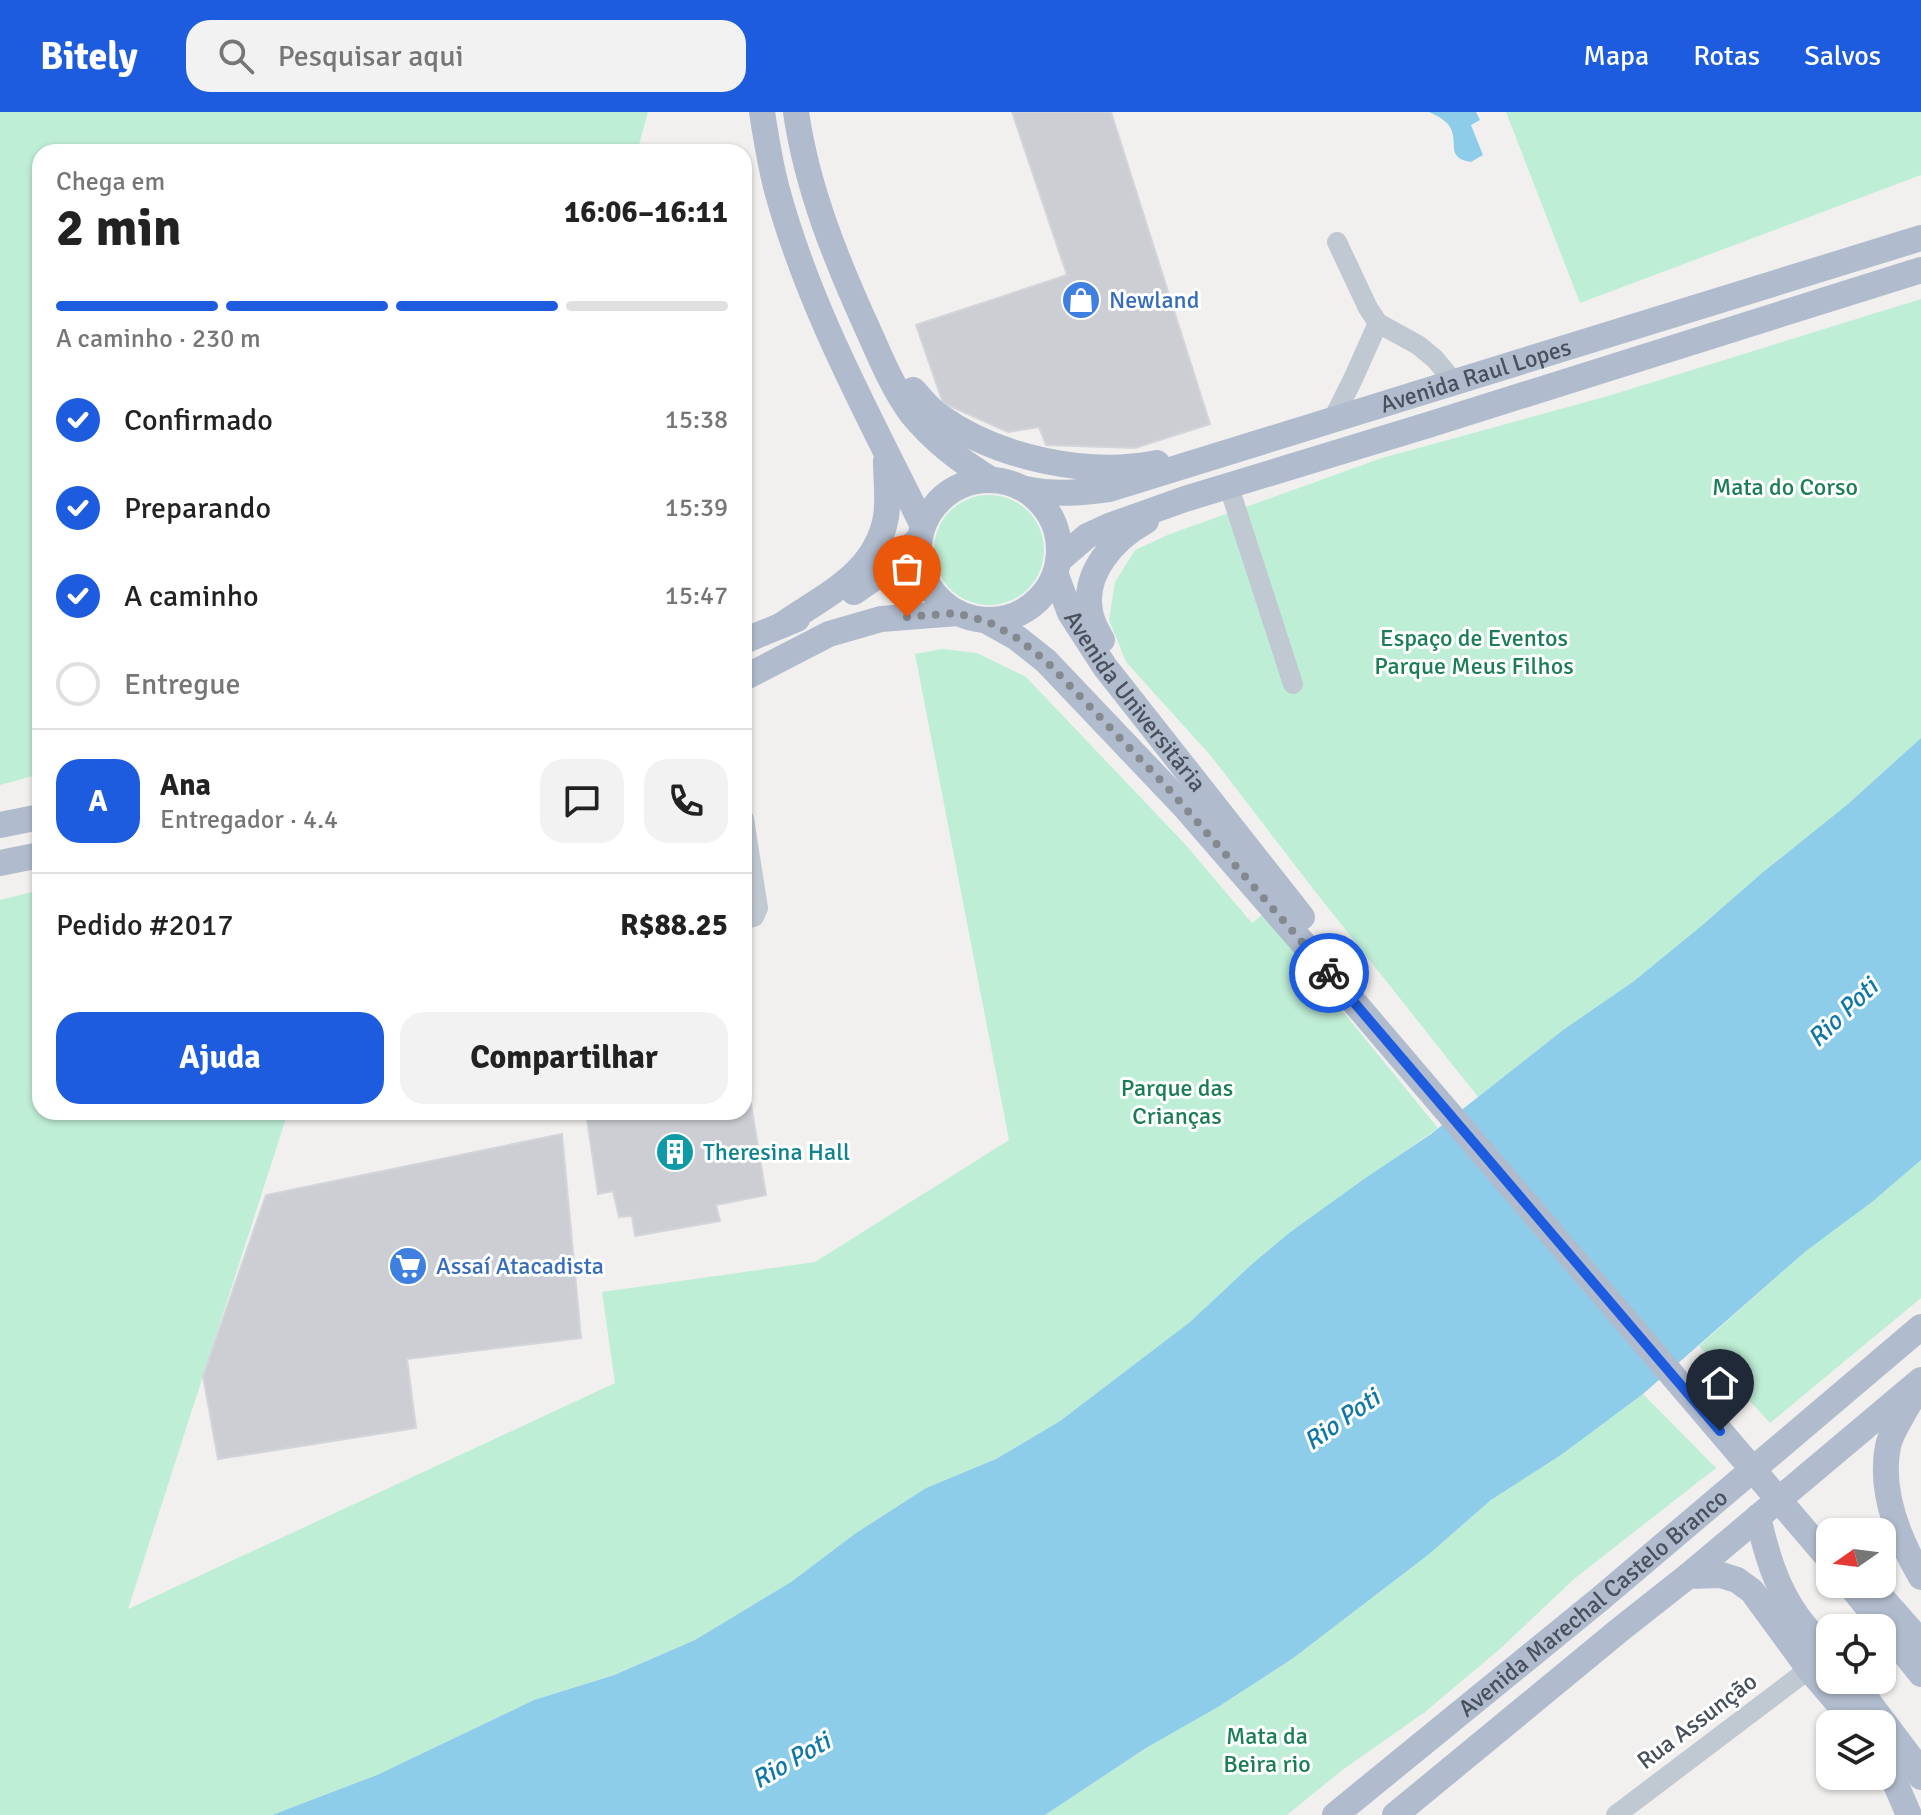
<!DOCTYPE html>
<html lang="pt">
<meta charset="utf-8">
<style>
body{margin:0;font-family:Signika,sans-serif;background:#f2f2f2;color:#222;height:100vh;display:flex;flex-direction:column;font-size:30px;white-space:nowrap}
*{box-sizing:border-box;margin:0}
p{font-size:26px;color:#767676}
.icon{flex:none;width:44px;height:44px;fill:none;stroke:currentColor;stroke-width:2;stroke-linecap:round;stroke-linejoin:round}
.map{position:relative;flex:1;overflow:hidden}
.details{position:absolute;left:32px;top:32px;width:720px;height:976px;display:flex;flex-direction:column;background:#fff;border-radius:24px;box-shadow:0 2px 6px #0004}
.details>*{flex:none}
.needle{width:52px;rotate:256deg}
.buttons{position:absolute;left:1816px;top:1406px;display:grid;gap:16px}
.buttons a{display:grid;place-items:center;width:80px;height:80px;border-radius:16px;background:#fff;box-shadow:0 2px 6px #0004;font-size:40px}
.pin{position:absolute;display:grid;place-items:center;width:68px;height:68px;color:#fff;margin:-82px -34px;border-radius:50% 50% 50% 0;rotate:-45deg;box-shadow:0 0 8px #0007}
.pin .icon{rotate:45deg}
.courier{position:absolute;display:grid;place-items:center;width:80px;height:80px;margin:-40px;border:6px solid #1d5cde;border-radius:50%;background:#fff;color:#222;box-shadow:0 2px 10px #0007}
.summary em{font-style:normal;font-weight:800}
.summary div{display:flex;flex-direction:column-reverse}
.summary{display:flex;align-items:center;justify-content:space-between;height:136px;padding:0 24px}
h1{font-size:52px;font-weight:800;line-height:60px}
.bar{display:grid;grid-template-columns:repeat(4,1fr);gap:12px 8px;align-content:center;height:96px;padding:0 24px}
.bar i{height:10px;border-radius:6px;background:#e0e0e0}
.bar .active{background:#1d5cde}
.bar p{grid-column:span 4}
.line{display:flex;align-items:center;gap:20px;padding:0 24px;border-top:2px solid #e0e0e0}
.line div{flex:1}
.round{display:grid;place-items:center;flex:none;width:84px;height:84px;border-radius:24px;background:#f2f2f2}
ol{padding:0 24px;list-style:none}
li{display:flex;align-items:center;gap:24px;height:88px}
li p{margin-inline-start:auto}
li .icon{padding:8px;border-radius:50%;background:#1d5cde;color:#fff;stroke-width:4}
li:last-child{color:#767676}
li i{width:44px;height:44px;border:4px solid #e0e0e0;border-radius:50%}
.action{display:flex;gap:16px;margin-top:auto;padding:16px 24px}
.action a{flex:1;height:92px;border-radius:24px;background:#1d5cde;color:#fff;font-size:32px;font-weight:800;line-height:92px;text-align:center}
.action a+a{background:#f2f2f2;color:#222}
header{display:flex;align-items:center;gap:48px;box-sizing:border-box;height:112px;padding:0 40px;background:#1d5cde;color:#fff}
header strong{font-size:38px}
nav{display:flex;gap:44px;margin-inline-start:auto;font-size:28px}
.search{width:560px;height:72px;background:#f2f2f2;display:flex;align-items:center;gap:20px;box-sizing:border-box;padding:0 28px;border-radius:24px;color:#767676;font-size:30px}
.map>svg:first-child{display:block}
.green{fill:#bfeed6}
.water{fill:#8dcdea}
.building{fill:#ccced4;stroke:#d3d5db;stroke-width:2}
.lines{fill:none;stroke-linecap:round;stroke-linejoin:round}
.minor{stroke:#c0c8d1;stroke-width:20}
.major{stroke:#b0bbcd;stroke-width:26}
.done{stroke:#84888f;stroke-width:8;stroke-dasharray:0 14.4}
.route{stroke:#1d5cde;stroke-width:10}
.labels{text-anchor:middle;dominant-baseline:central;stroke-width:6;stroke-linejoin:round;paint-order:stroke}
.shop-label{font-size:24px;fill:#366cbe;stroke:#fff;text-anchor:start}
.street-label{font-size:24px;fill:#48505c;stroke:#fff}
.park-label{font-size:24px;fill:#197d56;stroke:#fff}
.culture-label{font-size:24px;fill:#0d838f;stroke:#fff;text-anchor:start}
.water-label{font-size:26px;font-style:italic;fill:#0f77a8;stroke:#fff}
</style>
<header>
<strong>Bitely</strong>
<div class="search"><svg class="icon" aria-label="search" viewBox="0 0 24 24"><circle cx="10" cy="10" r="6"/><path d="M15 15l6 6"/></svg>Pesquisar aqui</div>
<nav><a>Mapa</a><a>Rotas</a><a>Salvos</a></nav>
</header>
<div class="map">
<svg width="1921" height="1703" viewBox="0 0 1921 1703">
<rect width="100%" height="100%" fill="#f2f0ef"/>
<!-- green -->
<path class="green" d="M0,0H648L637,40H40V662L0,673Z
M1506,0H1921V63L1580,191Z
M1921,187V626L1848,692L1762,761L1700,815L1634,869L1563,918L1478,985L1314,778L1211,644L1126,550L1109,508L1115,470L1135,438L1170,422L1382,346L1608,284Z
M934 438a55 55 0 1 1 110 0a55 55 0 1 1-110 0Z
M942,537L977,541L1026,565L1184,731L1252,811L1263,802L1438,1016L1289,1121L1252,1152L1190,1210L1060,1309L996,1347L926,1376L856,1421L791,1470L695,1528L613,1563L534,1588L377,1663L272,1703H0V788L40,778V1000H288L128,1497L615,1271L602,1180L815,1150L1009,1028L915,542Z
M1921,1048V1186L1770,1311L1699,1234L1806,1139L1872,1090Z
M1643,1282L1716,1356L1574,1467L1501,1536L1425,1600L1341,1659L1287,1703H1045L1146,1636L1218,1595L1292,1547L1428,1443L1491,1388L1561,1343Z"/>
<!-- water -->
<path class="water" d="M1429,0H1476L1480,8L1471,13L1483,43L1471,50C1445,46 1459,31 1450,15C1446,8 1436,3 1429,0Z
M1921,626V1048L1872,1090L1806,1139L1643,1282L1561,1343L1491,1388L1428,1443L1292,1547L1218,1595L1146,1636L1045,1703H272L377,1663L534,1588L614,1563L695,1528L791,1470L856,1421L926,1376L996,1347L1060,1309L1190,1210L1252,1152L1289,1121L1364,1067L1431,1022L1563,918L1634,869L1700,815L1762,761L1848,692Z"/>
<!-- building -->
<path class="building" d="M1012,0H1111L1210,312L1135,336L1046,333L1039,315L1008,320L943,291L916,213L1067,163Z
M751,992L766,1083L716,1093L720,1109L635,1124L632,1104L619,1105L613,1079L598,1082L586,1000H744V993Z
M562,1022L581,1226L407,1247L416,1316L218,1347L203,1264L266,1083Z"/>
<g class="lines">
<!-- minor -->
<path class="minor" d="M1337,130L1368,196L1378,211L1418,233L1435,247L1454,270
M1332,309L1353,267L1378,211
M1229,375L1293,572
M744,707L758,796L754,805L744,807
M1616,1703L1809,1557"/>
<!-- major -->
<g class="major">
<path d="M762,0C766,26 770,52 777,78C809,196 869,304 923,414"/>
<path d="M796,0C807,77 837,150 869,220C881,247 893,276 911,301C934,329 959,348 990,367"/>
<path d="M913,278C922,287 929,297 939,304C997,346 1087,365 1157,351"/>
<circle cx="989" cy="438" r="70"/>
<path id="s1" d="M1025,377C1054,383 1080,381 1109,377C1380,295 1650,208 1921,126"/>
<path d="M1058,449L1087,424L1109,414L1185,387L1428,313L1921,158"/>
<path id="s2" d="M1056,463L1070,501L1105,555L1302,805"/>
<path d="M854,480L880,462L919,427"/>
<path d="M985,508L1017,526L1046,549L1183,693L1336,869L1830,1448"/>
<path d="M782,513C825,483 876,462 886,405C889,386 886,368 886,349"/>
<path d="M1102,528C1097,519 1091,510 1090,499C1083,460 1114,427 1146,409"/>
<path d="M744,529L797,507"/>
<path d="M744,566L829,522L881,507L958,501"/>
<path d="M0,713L40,705"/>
<path d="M0,751L40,743"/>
<path d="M1916,1279C1909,1293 1891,1319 1888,1334C1879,1380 1898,1426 1921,1465"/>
<path d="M1758,1405C1766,1440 1776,1475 1797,1504C1807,1518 1819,1530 1830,1543"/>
<path d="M1688,1464L1721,1463L1737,1468L1752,1479L1809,1557L1856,1612"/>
<path d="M1849,1472L1921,1562"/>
<path d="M1873,1476L1921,1530"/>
<path d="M1852,1568L1913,1649L1921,1665"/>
<path d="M1882,1648L1890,1659L1909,1703"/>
<path id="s3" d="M1335,1703L1600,1487L1921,1215"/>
<path d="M1395,1703L1622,1516L1688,1464L1921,1268"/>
</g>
</g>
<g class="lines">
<!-- done -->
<path class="done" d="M907,505L958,501L971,506L985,508L1017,526L1046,549L1166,674L1329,861"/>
<!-- route -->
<path class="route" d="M1329,861L1720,1319"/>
</g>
<!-- icons -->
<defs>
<symbol id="shop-disc" viewBox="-11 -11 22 22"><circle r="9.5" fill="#3f7fe0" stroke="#fff"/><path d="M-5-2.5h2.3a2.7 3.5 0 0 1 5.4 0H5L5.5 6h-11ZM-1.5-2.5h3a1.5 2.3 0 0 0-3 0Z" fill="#fff"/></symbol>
<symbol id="building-disc" viewBox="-11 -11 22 22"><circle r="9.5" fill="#0f9aa8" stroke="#fff"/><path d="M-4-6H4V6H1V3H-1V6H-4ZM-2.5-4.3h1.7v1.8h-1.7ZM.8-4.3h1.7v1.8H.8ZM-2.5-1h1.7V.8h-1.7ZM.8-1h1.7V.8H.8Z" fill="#fff"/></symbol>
<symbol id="supermarket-disc" viewBox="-11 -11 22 22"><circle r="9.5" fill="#3f7fe0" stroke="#fff"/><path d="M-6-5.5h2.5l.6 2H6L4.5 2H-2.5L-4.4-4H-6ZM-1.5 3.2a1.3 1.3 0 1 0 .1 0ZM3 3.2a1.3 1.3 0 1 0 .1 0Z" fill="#fff"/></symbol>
</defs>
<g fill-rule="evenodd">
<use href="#shop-disc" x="1059" y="166" width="44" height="44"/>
<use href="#building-disc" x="653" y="1018" width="44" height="44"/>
<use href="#supermarket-disc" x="386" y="1132" width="44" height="44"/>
</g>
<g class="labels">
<!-- shop labels -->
<g class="shop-label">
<text x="1109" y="188">Newland</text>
<text x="436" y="1154">Assaí Atacadista</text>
</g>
<!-- street labels -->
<g class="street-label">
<text stroke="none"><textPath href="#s1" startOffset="468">Avenida Raul Lopes</textPath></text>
<text stroke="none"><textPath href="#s2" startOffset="150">Avenida Universitária</textPath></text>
<text stroke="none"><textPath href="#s3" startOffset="334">Avenida Marechal Castelo Branco</textPath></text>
<text transform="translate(1697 1609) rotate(-37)">Rua Assunção</text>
</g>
<!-- park labels -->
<g class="park-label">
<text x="1785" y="375">Mata do Corso</text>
<text x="1474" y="526">Espaço de Eventos<tspan x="1474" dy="28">Parque Meus Filhos</tspan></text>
<text x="1177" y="976">Parque das<tspan x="1177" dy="28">Crianças</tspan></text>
<text x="1267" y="1624">Mata da<tspan x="1267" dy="28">Beira rio</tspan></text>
</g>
<!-- culture labels -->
<g class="culture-label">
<text x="703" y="1040">Theresina Hall</text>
</g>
<!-- water labels -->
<g class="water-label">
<text transform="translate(1843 901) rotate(-44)">Rio Poti</text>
<text transform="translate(1342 1308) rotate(-35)">Rio Poti</text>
<text transform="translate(791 1649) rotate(-30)">Rio Poti</text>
</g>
</g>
</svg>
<div class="buttons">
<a><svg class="needle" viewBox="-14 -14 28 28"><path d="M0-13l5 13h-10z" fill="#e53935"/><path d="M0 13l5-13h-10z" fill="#767676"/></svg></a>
<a><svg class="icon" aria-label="locate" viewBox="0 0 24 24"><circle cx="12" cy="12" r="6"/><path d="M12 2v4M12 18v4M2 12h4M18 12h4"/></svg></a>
<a><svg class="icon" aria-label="layers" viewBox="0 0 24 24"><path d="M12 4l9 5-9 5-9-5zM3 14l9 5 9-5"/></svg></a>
</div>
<div class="pin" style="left:907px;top:505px;background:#ea580c"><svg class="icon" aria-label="bag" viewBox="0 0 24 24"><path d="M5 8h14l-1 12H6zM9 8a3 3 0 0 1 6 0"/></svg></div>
<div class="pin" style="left:1720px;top:1319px;background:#1f2937"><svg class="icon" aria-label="home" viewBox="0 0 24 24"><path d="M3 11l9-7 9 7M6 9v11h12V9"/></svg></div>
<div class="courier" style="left:1329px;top:861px"><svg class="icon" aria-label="bike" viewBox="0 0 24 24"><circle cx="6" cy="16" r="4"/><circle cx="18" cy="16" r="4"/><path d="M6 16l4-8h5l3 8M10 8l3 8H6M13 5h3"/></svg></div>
<section class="details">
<div class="summary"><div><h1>2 min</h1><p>Chega em</p></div><em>16:06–16:11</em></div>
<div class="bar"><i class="active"></i><i class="active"></i><i class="active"></i><i></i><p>A caminho · 230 m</p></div>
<ol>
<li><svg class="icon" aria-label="check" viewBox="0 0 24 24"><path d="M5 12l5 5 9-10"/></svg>Confirmado<p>15:38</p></li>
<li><svg class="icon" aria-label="check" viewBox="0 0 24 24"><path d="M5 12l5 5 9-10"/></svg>Preparando<p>15:39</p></li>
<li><svg class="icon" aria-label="check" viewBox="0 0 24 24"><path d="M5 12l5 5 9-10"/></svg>A caminho<p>15:47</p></li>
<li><i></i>Entregue</li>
</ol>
<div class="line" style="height:144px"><b class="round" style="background:#1d5cde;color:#fff">A</b><div><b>Ana</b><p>Entregador · 4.4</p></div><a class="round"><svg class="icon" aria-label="chat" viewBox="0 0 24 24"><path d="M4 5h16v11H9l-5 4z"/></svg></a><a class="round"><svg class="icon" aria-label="phone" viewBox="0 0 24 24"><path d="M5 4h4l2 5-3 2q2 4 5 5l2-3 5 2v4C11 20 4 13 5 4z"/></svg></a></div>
<div class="line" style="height:104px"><div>Pedido #2017</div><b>R$88.25</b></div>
<div class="action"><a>Ajuda</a><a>Compartilhar</a></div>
</section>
</div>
